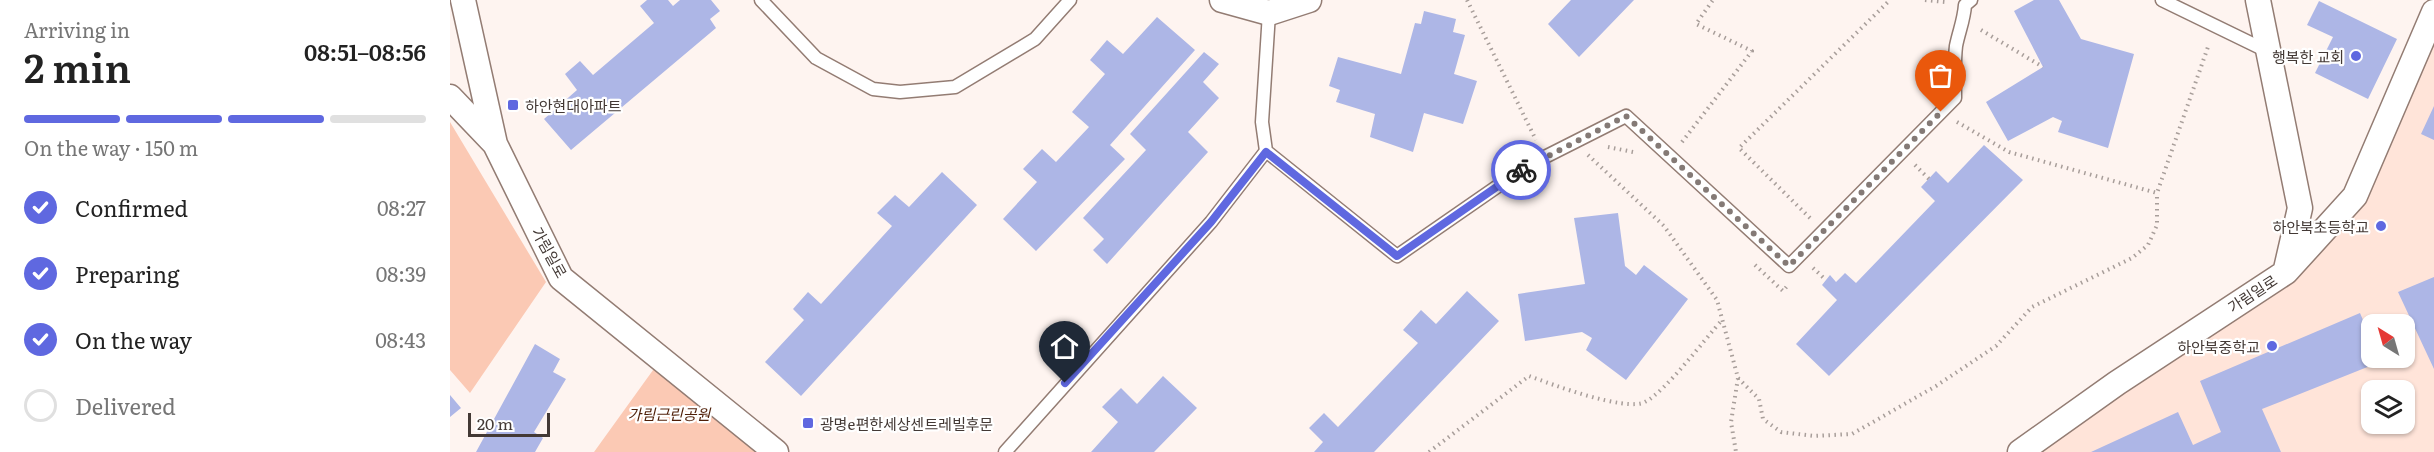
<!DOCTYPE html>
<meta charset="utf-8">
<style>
body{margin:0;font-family:Literata,"Noto Sans KR",serif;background:#f6f6f6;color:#222;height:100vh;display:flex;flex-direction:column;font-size:22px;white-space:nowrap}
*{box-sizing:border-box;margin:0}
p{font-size:20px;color:#767676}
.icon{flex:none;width:33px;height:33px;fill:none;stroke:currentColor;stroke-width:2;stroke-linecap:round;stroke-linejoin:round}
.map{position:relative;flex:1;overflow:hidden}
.details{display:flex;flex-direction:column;background:#fff;width:450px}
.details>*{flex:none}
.needle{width:39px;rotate:323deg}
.tools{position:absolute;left:1911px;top:314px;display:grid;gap:12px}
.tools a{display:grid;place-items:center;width:54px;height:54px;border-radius:12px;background:#fff;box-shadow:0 2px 4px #0004;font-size:30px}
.scale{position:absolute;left:18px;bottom:15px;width:82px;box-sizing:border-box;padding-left:6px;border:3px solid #433935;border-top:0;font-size:16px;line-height:21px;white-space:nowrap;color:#433935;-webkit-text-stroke:4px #fff;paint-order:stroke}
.pin{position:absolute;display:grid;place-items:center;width:51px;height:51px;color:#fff;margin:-62px -26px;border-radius:50% 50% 50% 0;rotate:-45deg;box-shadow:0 0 6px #0007}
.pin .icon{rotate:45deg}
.courier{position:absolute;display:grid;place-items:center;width:60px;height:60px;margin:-30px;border:4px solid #5f68e0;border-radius:50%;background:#fff;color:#222;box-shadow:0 2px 8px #0007}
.summary em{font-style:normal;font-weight:600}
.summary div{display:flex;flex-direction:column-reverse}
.summary{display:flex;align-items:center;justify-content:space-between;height:102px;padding:0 24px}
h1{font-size:39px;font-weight:600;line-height:45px}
.bar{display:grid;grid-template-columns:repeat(4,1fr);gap:9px 6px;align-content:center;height:72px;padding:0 24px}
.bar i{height:8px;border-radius:4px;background:#e0e0e0}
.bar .on{background:#5f68e0}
.bar p{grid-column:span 4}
ol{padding:0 24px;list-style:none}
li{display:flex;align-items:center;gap:18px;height:66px}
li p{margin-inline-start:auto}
li .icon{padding:6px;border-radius:50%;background:#5f68e0;color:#fff;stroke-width:4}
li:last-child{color:#767676}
li i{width:33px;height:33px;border:3px solid #e0e0e0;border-radius:50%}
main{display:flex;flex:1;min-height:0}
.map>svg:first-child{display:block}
.built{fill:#ffe4d9;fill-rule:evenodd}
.green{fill:#fbc9b4}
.building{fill:#adb6e6}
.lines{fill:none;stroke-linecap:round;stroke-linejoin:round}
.service-casing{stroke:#937c73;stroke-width:15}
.minor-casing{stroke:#937c73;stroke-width:27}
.path{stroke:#a89e9a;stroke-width:4;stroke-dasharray:1.5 4.5;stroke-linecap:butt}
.service{stroke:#fff;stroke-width:12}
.minor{stroke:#fff;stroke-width:24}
.done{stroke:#847a76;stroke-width:6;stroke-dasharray:0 10.8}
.route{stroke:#5f68e0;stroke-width:8}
.poi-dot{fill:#5f68e0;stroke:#fff;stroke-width:2}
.labels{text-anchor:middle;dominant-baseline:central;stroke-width:4.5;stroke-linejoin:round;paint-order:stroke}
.poi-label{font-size:15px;fill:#433935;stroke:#fff;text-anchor:end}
.street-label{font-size:15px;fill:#433935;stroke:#fff}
.park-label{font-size:15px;font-style:italic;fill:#4f1f08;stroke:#fff}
</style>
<main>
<section class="details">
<div class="summary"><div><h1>2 min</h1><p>Arriving in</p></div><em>08:51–08:56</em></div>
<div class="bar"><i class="on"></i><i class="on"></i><i class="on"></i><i></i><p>On the way · 150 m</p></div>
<ol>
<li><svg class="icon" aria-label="check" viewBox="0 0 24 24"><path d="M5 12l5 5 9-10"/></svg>Confirmed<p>08:27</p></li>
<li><svg class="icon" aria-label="check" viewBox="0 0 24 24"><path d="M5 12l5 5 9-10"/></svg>Preparing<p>08:39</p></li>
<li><svg class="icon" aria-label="check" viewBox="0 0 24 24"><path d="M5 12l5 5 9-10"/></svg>On the way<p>08:43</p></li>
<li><i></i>Delivered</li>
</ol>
</section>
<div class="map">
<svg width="1984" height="452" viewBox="0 0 1984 452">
<rect width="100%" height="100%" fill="#fef4f0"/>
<!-- built -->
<path class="built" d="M1984,12V452H1570L1836,271L1905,196ZM1922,324H1954V357H1922ZM1922,390H1954V423H1922Z"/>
<!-- green -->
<path class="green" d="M0,122L96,282L20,393L0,370Z
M211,359L326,452H144Z"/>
<!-- building -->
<path class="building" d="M197,0H218L223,6L230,0H261L270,11L260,19L266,28L121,150L94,119L127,90L115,74L130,61L143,75L204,23L190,6Z
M1121,0H1184L1129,57L1098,24Z
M1584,0H1609L1631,39L1684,54L1658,148L1608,132L1612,121L1603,117L1558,141L1536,102L1593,67L1564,11Z
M1869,1L1947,39L1918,99L1865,73L1883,37L1857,25Z
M974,11L1006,19L1003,32L1015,35L1004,74L1027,81L1013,124L974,113L963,152L920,137L925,114L886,102L890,90L879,86L888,57L951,74L965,23L971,24Z
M707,17L745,50L660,145L675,159L586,251L553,219L587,182L573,169L592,149L606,162L639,127L622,112L655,74L640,60L657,40L673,54Z
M754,52L769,64L753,82L769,98L738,132L758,152L657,264L643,250L654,239L633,218L696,150L680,134Z
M1984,106V140L1971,134Z
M1534,145L1573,180L1379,376L1346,344L1387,300L1372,285L1380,275L1386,282L1395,273L1406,283L1485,201L1471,187L1486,171L1498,183Z
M492,172L527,205L351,396L315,362L354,320L343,309L358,292L371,304L442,226L427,213L445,195L459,207Z
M1168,213L1175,266L1186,275L1194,265L1238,299L1176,380L1136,350L1142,338L1132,332L1075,341L1068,294L1135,284L1124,218Z
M1984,277V369L1948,292Z
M1017,291L1049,321L924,452H864L873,442L859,428L874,413L888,427L968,343L953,330L971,310L986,324Z
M1910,313L1922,341V357H1928L1930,362L1812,409L1831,452H1641L1728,412L1743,445L1771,432L1750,381Z
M85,344L110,359L103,372L116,379L84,432L93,438L85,452H26Z
M713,376L747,408L704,452H641L668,422L652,407L671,388L687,404Z
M0,395L11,408L0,417Z"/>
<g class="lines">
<defs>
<path id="service" d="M311,0L366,58L423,89L450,92L505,87L585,39L620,0
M1712,0L1819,52
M816,151L947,256L1077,166L1176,116L1339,266L1505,98C1505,81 1504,63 1506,46C1509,31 1514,20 1515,5L1521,0
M555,452L761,222L816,151L812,122L819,13"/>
<path id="minor" d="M13,0L45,144L111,278L326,452
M772,0L819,13L859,0
M1808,0L1850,208L1836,269
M0,97L44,143
M1570,452L1667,383L1836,272L1905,196L1984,12"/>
</defs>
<!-- service casing -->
<use href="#service" class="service-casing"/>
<!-- minor casing -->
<use href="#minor" class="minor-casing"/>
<!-- path -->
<path class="path" d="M1017,0L1086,140
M1475,0L1495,2
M1531,30L1593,67
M1507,122L1559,152L1707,193L1759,44
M1232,142L1302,51L1246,24L1263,0
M1158,147L1183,152
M1138,155L1214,226L1267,300L1288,378L1281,422L1286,452
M1465,165L1479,179
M1360,218L1289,148L1440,0
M1305,265L1333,291L1338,285
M1363,268L1376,280
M1288,378L1309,399L1313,419L1331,432L1364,436L1402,434L1486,386L1546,346L1582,307L1682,258L1698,245L1707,225V193
M979,452L1079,376C1101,384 1175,412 1195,402C1215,392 1255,339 1272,320"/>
<!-- service -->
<use href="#service" class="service"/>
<!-- minor -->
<use href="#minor" class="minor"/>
</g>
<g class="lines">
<!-- done -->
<path class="done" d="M1071,170L1176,116L1339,266L1491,112"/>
<!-- route -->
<path class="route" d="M615,383L761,222L816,152L947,256L1071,170"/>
</g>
<!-- markers -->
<g class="poi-dot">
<circle cx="1906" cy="56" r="6"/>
<rect x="57" y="99" width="12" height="12" rx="3"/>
<circle cx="1931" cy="226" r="6"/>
<circle cx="1822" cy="346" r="6"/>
<rect x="352" y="417" width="12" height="12" rx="3"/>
</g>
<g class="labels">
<!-- poi labels -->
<g class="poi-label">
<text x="1894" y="56">행복한 교회</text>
<text x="75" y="105" text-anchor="start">하안현대아파트</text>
<text x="1919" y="226">하안북초등학교</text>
<text x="1810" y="346">하안북중학교</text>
<text x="370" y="423" text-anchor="start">광명e편한세상센트레빌후문</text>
</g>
<!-- street labels -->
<g class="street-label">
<text transform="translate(100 252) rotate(61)">가림일로</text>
<text transform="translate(1802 293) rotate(-33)">가림일로</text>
</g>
<!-- park labels -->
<g class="park-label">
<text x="219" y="413">가림근린공원</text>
</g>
</g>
</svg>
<div class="tools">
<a><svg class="needle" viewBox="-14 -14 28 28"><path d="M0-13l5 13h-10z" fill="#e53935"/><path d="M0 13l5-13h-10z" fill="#767676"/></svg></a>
<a><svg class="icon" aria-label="layers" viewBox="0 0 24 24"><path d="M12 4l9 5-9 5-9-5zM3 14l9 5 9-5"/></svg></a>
</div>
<div class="scale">20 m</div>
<div class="pin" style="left:1491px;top:112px;background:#ea580c"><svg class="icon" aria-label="bag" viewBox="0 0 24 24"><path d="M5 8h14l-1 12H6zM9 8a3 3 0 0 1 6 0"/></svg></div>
<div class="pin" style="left:615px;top:383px;background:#1f2937"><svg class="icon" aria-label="home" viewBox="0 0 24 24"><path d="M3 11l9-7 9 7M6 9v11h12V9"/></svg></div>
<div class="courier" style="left:1071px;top:170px"><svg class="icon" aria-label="bike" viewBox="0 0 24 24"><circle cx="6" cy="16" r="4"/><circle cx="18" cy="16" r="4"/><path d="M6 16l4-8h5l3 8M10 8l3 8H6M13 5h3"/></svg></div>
</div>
</main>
